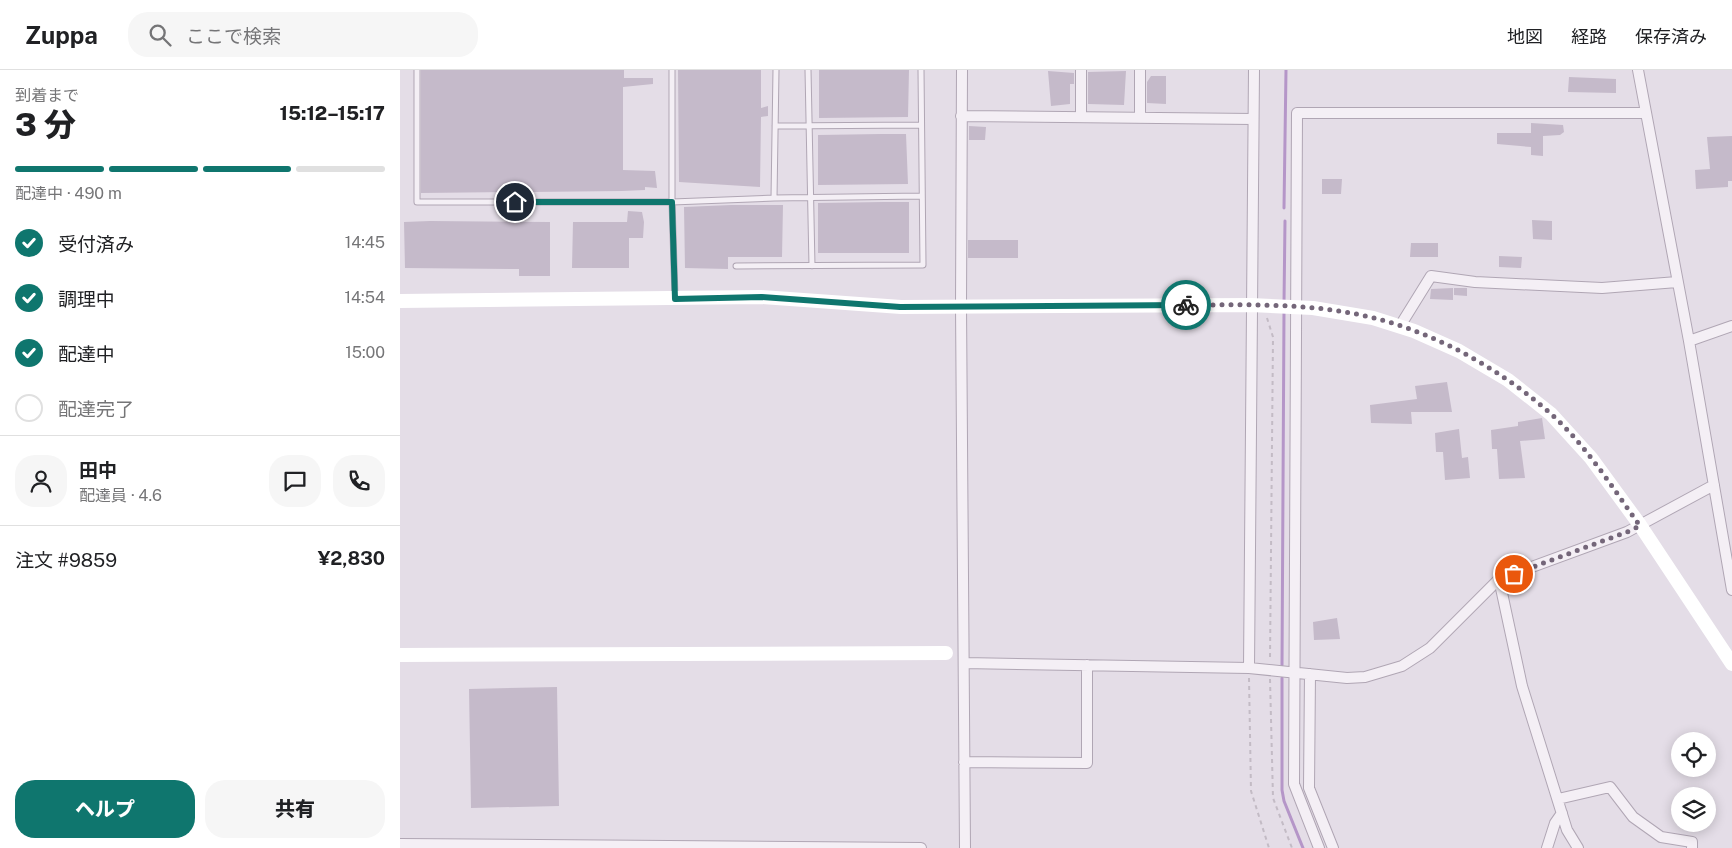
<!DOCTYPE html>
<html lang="ja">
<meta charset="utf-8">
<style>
body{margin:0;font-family:"Public Sans","Noto Sans JP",sans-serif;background:#f6f6f6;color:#202124;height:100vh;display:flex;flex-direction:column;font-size:19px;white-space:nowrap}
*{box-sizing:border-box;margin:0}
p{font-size:16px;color:#757577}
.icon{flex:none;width:28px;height:28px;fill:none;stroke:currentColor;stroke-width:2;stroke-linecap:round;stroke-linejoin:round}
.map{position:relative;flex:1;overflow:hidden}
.side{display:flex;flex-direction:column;background:#fff;width:400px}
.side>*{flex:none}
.controls{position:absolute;left:1271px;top:662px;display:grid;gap:10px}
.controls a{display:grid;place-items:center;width:45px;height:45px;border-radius:50%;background:#fff;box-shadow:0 2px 12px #0003;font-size:25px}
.pin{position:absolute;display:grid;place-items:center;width:42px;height:42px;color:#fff;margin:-21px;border:2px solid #fff;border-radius:50%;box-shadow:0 1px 5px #0007}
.courier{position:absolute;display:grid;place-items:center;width:50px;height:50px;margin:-25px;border:4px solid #0f766e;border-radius:50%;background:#fff;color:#222;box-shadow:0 1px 6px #0007}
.overview em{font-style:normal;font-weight:800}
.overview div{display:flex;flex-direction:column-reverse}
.overview{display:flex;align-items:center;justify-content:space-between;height:85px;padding:0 15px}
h1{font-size:32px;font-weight:800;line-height:38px}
.bar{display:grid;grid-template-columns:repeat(4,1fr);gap:8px 5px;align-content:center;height:60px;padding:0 15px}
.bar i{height:6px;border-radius:4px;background:#e0e0e0}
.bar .selected{background:#0f766e}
.bar p{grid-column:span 4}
.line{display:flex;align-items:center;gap:12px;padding:0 15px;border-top:1px solid #e0e0e0}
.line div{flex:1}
.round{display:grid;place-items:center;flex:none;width:52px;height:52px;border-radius:20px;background:#f6f6f6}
ol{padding:0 15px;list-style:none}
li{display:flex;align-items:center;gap:15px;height:55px}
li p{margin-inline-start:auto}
li .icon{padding:5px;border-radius:50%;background:#0f766e;color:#fff;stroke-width:4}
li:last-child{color:#757577}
li i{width:28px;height:28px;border:2px solid #e0e0e0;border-radius:50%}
.cta{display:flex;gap:10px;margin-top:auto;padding:10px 15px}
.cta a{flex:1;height:58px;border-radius:20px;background:#0f766e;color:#fff;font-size:20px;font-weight:800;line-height:58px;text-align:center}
.cta a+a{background:#f6f6f6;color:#202124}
header{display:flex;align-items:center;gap:30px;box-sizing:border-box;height:70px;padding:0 25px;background:#fff;border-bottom:1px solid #e0e0e0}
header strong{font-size:24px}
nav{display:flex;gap:28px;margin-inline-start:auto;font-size:18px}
.search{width:350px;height:45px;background:#f6f6f6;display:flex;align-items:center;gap:12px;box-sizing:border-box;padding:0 18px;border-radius:20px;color:#757577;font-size:19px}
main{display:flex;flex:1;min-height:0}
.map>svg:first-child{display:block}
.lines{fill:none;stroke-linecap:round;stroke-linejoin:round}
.stream{stroke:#b596c8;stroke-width:3}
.building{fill:#c5baca}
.lane-casing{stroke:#b0a6b4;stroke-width:7}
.street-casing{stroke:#b0a6b4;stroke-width:12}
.path{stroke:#c3bbc5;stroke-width:2;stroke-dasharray:4 4;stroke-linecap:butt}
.lane{stroke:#f4eff5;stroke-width:5}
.street{stroke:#f4eff5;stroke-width:10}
.secondary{stroke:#fff;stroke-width:14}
.done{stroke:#746679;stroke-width:5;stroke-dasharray:0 9}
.route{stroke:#0f766e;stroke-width:6}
</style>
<header>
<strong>Zuppa</strong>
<div class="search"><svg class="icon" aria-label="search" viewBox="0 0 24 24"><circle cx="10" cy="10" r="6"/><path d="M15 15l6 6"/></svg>ここで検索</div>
<nav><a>地図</a><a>経路</a><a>保存済み</a></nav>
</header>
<main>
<section class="side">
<div class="overview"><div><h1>3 分</h1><p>到着まで</p></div><em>15:12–15:17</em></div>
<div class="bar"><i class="selected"></i><i class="selected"></i><i class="selected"></i><i></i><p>配達中 · 490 m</p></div>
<ol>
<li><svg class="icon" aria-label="check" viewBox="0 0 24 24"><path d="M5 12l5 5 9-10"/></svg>受付済み<p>14:45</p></li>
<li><svg class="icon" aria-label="check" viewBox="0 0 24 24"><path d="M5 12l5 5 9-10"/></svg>調理中<p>14:54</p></li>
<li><svg class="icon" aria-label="check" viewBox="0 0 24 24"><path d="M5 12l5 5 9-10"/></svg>配達中<p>15:00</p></li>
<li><i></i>配達完了</li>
</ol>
<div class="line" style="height:90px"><a class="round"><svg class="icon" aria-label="person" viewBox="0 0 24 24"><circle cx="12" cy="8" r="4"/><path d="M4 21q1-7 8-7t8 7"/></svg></a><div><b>田中</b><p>配達員 · 4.6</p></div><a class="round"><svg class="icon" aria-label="chat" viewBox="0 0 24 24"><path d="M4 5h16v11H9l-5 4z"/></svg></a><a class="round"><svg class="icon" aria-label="phone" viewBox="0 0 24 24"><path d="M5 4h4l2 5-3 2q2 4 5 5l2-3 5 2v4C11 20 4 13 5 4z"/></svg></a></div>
<div class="line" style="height:65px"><div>注文 #9859</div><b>¥2,830</b></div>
<div class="cta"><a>ヘルプ</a><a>共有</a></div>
</section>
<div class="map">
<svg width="1332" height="778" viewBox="0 0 1332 778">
<rect width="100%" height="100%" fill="#e4dde7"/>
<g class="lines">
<!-- stream -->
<path class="stream" d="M884,138L886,0
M884,233L885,151
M882,595L884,241
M882,608V720L884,731L903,778"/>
</g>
<!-- building -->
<path class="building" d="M21,0H224V8H253V14L223,17V100L255,101L257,118L245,117V120L222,121L21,123Z
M278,0H361V38L368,36V46L361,47L360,117L279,112Z
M419,0H509L508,47L419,48Z
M648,1L674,3V14H670V34L651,36Z
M726,1L724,35L688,34V2Z
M751,6H766V34L747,33V12Z
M1169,7L1216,9V23L1168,22Z
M1131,53L1163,55L1164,62L1160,65L1143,66V86L1131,85V77L1097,74V63H1131Z
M569,56L586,57L585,70H569Z
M481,64H506L508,114L418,115V65Z
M1332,66V111H1328V117L1296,119L1295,100L1310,99L1307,67Z
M922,109H942L941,124H922Z
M483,132H509V183H418V133Z
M331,135H383L382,187H328V199L285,198L284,137Z
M228,141L242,142L244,152L243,168H229V198H172L173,152H227Z
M1132,150L1152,151V170L1133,169Z
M30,151L150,152V206H119V199L5,198L4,152Z
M568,170H618V188H568Z
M1011,173H1038V187H1010Z
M1099,186L1122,187L1121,198L1099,197Z
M1053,218V230L1030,229L1031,219Z
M1054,218H1067V226L1054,225Z
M1047,312L1052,342H1011L1012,354L971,353L970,335L1017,329L1015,316Z
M1142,348L1145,369L1120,371L1125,408L1099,409L1097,379H1092L1091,360L1118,356V352Z
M1059,359L1062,388L1068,387L1070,408L1045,410L1043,382H1036L1035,363Z
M937,548L940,569L914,570L913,552Z
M157,617L159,736L71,738L69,619Z"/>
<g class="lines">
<defs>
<path id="lane" d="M17,0V132H272L374,128L376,0
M272,0V132L275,227
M408,0L412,196
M375,56L521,55
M374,128L522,126
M336,196L523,195L521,0"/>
<path id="street" d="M562,0L561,236L565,778
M681,0V47
M1238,0L1289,271L1332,520
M561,46L853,49
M740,48V0
M1000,256L1031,206L1075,212L1202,218L1277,212
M1289,271L1332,256
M1099,509L1122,616L1167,760L1178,778
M564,593L849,598L947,608L965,607L1002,596L1030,578L1099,509L1227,462L1314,415
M849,598L854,0
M910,604L909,718L933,778
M564,692L687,693V595
M1158,729L1210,717L1233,747L1261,767L1292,772V778
M0,774L521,778
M919,778L894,714L897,43H1246
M1147,778L1155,753L1162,743"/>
</defs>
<!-- lane casing -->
<use href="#lane" class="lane-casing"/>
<!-- street casing -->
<use href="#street" class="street-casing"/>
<!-- path -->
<path class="path" d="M867,248L873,267L870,589
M849,608L851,721L869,778
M870,609L873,728L892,778"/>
<!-- lane -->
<use href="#lane" class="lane"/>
<!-- street -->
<use href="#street" class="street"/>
<!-- secondary -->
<path class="secondary" d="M0,231L361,227L501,237L851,235L913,238L973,248L1014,261L1059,281L1108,310L1151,344L1191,388L1240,455L1332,594
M0,585L546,583"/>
</g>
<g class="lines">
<!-- done -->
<path class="done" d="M786,235C839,235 893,233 945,242C1020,254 1093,293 1150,343C1186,375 1212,417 1240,456L1227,462L1114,504"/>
<!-- route -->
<path class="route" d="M115,132H272L275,229L362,227L500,237L786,235"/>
</g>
</svg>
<div class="controls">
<a><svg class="icon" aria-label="locate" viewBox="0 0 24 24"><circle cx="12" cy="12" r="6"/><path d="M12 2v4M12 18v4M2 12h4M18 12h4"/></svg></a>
<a><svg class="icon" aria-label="layers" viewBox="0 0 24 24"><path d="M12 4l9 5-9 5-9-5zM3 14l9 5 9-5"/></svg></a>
</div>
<div class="pin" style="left:1114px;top:504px;background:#ea580c"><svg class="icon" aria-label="bag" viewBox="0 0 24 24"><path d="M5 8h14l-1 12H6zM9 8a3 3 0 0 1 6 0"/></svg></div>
<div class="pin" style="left:115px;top:132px;background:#1f2937"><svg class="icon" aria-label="home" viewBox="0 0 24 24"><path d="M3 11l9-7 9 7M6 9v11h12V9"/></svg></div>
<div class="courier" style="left:786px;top:235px"><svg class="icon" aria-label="bike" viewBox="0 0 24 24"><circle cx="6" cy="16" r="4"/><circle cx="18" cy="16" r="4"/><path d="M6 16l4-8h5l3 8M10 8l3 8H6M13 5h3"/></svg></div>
</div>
</main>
